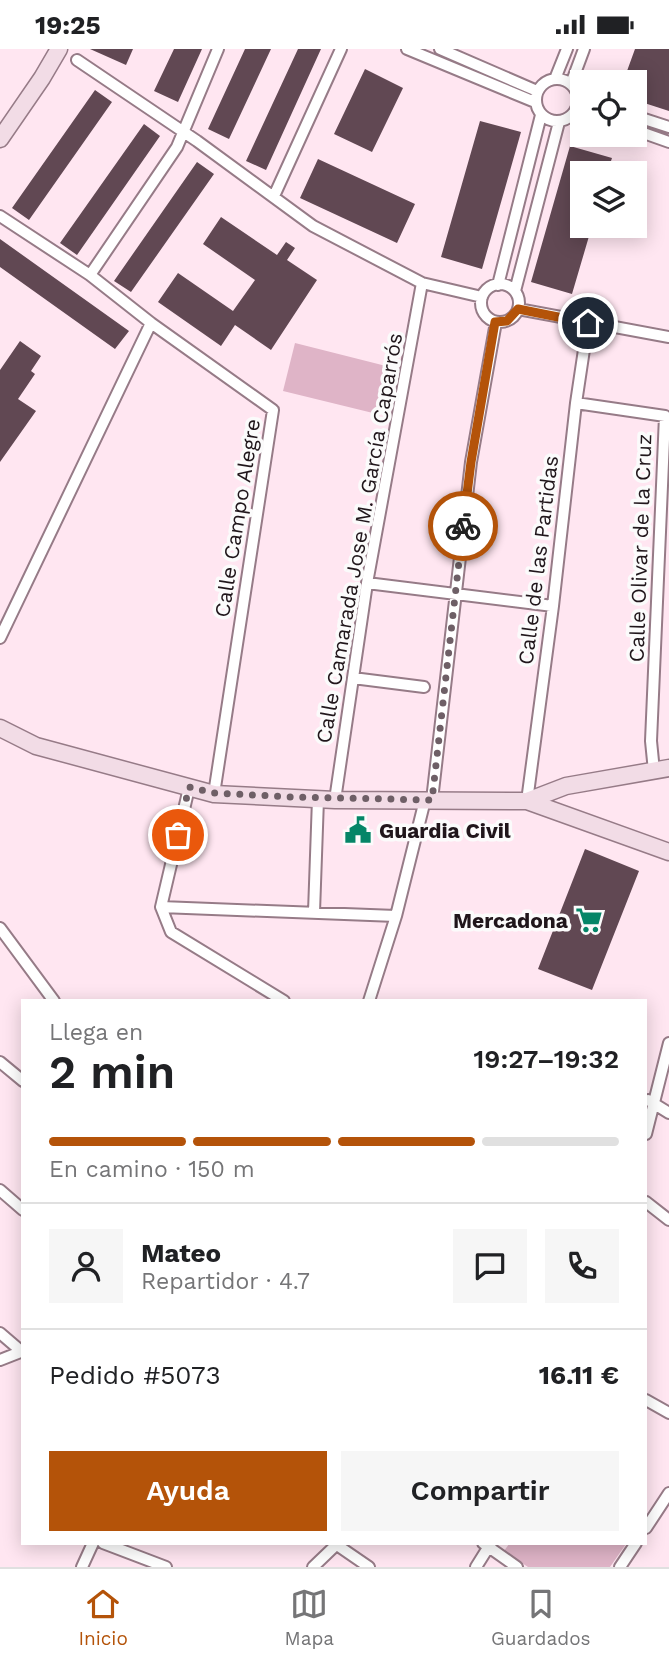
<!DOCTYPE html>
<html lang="es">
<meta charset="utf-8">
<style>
body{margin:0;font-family:"Work Sans",sans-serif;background:#f6f6f6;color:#202124;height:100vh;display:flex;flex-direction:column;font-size:26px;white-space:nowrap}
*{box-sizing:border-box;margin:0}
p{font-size:23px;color:#757577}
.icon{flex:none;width:38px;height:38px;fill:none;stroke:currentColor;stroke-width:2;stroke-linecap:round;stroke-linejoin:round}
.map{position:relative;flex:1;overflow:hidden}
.details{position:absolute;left:21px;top:950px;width:626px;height:546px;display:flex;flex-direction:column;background:#fff;border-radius:0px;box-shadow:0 4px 18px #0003}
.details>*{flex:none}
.tools{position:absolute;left:570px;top:21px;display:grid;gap:14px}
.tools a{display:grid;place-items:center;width:77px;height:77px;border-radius:0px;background:#fff;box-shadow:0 4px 18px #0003;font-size:35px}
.pin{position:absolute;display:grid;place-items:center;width:60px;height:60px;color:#fff;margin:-30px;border:4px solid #fff;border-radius:50%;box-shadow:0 2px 7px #0007}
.courier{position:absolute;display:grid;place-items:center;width:70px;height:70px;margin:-35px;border:5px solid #b45309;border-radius:50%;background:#fff;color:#222;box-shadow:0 2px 9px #0007}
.summary em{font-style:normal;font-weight:600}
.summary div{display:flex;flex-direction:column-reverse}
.summary{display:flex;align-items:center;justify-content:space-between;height:119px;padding:0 28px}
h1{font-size:46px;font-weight:600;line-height:52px}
.bar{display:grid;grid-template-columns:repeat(4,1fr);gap:10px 7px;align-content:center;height:84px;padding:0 28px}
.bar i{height:9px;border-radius:5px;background:#e0e0e0}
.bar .active{background:#b45309}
.bar p{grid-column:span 4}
.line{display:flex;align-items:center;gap:18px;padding:0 28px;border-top:2px solid #e0e0e0}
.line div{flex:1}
.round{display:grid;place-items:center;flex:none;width:74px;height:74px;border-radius:0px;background:#f6f6f6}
.button{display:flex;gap:14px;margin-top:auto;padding:14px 28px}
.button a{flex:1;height:80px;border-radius:0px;background:#b45309;color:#fff;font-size:28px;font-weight:600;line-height:80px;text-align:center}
.button a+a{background:#f6f6f6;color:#202124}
.status{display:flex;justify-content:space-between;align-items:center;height:49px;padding:0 35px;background:#fff;direction:ltr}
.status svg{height:19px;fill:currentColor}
.menu{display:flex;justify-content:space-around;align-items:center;height:98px;border-top:2px solid #e0e0e0;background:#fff;font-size:19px;color:#757577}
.menu a{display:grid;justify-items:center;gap:4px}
.menu .active{color:#b45309}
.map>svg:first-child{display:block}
.green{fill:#dfb4c7}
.building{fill:#614853}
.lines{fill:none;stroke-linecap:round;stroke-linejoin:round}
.street-casing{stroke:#967b87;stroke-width:14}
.secondary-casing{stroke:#967b87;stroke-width:19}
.street{stroke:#fff;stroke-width:10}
.secondary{stroke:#f2dce6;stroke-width:16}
.done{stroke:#6e5f66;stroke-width:7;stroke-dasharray:0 12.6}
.route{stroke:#b45309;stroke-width:9}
.labels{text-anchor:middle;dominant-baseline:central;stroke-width:7;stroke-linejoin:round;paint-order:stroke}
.street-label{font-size:21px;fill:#20161b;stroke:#fbfbfb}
.poi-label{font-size:21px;font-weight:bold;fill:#20161b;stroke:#fbfbfb;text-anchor:start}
</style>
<div class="status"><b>19:25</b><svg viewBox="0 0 49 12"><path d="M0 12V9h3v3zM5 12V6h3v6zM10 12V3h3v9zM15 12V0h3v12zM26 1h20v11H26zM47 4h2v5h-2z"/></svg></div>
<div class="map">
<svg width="669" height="1518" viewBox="0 0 669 1518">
<rect width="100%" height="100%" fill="#ffe6f1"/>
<!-- green -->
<path class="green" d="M295,294L386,317L377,365L283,342Z
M509,1495V1494L626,1495L610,1518H528L504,1502Z"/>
<!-- building -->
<path class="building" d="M90,0H133L126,16Z
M174,0H202L178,53L154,42Z
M245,0H271L229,90L208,80Z
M298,0H321L266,121L246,112Z
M635,0H669V62L635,51V33H623Z
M365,20L403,39L372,103L334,85Z
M95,41L112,53L29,171L12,159Z
M480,72L521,83L482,220L441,208Z
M144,75L160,87L77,206L60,194Z
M570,97L612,109L607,124H583V177H592L572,245L531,233Z
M318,110L415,155L397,194L300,149Z
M197,113L214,125L131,243L114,232Z
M221,168L277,206L286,193L295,199L287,211L317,231L271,301L235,276L221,297L158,253L178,224L233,262L255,231L203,195Z
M0,190L129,282L115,300L0,218Z
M20,292L41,307L31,322L35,325L18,350L36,362L0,413V321Z
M585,800L639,822L592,941L538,920Z"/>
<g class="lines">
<defs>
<path id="street" d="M407,0L535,53
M440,0L537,42
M77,11L197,92L313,177L422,234L482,248
M536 51a21 21 0 1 1 42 0a21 21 0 1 1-42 0Z
M555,30L567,0
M571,35L584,0
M635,67L669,78
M635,81L669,93
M274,147L341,0
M0,167L90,226L151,274
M90,226L177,98L218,0
M481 254a19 19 0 1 1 38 0a19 19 0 1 1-38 0Z
M498,236L541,66
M515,242L559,73
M518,260L669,288
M576,354L665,367L651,692L654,722
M367,534L553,557
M0,589L151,274L273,361L214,745
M353,629L424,638
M189,739L161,858L171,883L284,952
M335,751L367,534L422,234
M432,751L471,413L496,273
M527,752L553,557L576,354L588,274
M161,858L396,867
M314,863L318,750
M0,879L54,952
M369,952L396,867L425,751
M0,1013L23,1032
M648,1051L669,1064
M646,1085L669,994
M0,1141L23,1161
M646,1153L669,1171
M0,1284L21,1302
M0,1311L23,1302
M646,1351L669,1364
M646,1479L669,1444
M103,1494L166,1518
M334,1494L369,1518
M483,1494L517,1518
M82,1518L93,1494
M313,1518L336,1496
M476,1518L491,1494
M620,1518L636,1494"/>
<path id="secondary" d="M0,90L42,29L59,0
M0,679L36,697L214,745L335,751L527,752L669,803
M527,752L566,737L669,719"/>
</defs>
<!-- street casing -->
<use href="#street" class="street-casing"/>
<!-- secondary casing -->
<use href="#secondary" class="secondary-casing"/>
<!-- street -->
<use href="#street" class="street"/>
<!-- secondary -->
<use href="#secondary" class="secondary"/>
</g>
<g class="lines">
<!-- done -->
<path class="done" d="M178,786L189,738L214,744L292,748L432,751L463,477"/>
<!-- route -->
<path class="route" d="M463,477L471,413L495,273L507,272L518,260L588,274"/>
</g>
<!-- icons -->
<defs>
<symbol id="civic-bare" viewBox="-9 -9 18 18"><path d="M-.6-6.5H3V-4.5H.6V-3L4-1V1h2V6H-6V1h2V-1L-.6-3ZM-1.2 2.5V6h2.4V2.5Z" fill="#058567" stroke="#fbfbfb" stroke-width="2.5" paint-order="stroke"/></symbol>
<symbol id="supermarket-bare" viewBox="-9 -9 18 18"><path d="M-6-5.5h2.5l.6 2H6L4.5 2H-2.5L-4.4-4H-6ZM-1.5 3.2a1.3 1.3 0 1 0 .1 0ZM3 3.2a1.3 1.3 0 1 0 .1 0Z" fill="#058567" stroke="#fbfbfb" stroke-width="2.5" paint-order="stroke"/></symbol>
</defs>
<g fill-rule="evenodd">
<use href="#civic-bare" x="339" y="762" width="38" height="38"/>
<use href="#supermarket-bare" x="570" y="852" width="38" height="38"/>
</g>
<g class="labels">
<!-- street labels -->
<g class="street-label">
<text transform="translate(237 469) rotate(-81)">Calle Campo Alegre</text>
<text transform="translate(359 489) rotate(-80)">Calle Camarada Jose M. García Caparrós</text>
<text transform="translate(640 499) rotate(-88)">Calle Olivar de la Cruz</text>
<text transform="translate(538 511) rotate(-83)">Calle de las Partidas</text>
</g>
<!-- poi labels -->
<g class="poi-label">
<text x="379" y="781">Guardia Civil</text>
<text x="568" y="871" text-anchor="end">Mercadona</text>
</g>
</g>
</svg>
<div class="tools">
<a><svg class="icon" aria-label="locate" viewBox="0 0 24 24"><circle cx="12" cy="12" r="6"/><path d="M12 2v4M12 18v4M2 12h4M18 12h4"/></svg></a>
<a><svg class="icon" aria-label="layers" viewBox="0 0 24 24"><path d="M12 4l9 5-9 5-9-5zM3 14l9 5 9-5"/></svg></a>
</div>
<div class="pin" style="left:178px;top:786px;background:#ea580c"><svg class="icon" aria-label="bag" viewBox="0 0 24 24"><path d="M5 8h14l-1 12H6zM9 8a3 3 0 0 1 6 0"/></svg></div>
<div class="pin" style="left:588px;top:274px;background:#1f2937"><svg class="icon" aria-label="home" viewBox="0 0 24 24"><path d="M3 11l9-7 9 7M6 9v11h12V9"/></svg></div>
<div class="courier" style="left:463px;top:477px"><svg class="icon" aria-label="bike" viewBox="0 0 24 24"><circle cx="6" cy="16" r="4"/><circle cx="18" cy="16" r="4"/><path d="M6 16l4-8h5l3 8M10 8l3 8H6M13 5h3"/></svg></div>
<section class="details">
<div class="summary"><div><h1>2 min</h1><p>Llega en</p></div><em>19:27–19:32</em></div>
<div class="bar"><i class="active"></i><i class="active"></i><i class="active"></i><i></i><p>En camino · 150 m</p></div>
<div class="line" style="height:126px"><a class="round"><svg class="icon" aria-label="person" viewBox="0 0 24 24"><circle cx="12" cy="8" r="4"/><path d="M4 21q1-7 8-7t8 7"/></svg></a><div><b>Mateo</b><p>Repartidor · 4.7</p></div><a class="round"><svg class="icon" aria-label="chat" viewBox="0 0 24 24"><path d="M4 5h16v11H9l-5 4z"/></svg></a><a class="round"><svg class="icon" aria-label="phone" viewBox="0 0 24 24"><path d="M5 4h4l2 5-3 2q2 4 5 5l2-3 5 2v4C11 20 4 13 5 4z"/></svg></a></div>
<div class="line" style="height:91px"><div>Pedido #5073</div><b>16.11 €</b></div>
<div class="button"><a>Ayuda</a><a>Compartir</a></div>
</section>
</div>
<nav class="menu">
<a class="active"><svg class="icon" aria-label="home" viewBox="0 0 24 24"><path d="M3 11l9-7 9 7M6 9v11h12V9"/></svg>Inicio</a>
<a><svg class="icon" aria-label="map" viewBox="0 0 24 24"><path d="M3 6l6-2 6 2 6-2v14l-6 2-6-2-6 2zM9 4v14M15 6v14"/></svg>Mapa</a>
<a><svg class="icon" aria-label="saved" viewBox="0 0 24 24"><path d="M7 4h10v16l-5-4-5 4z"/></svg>Guardados</a>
</nav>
